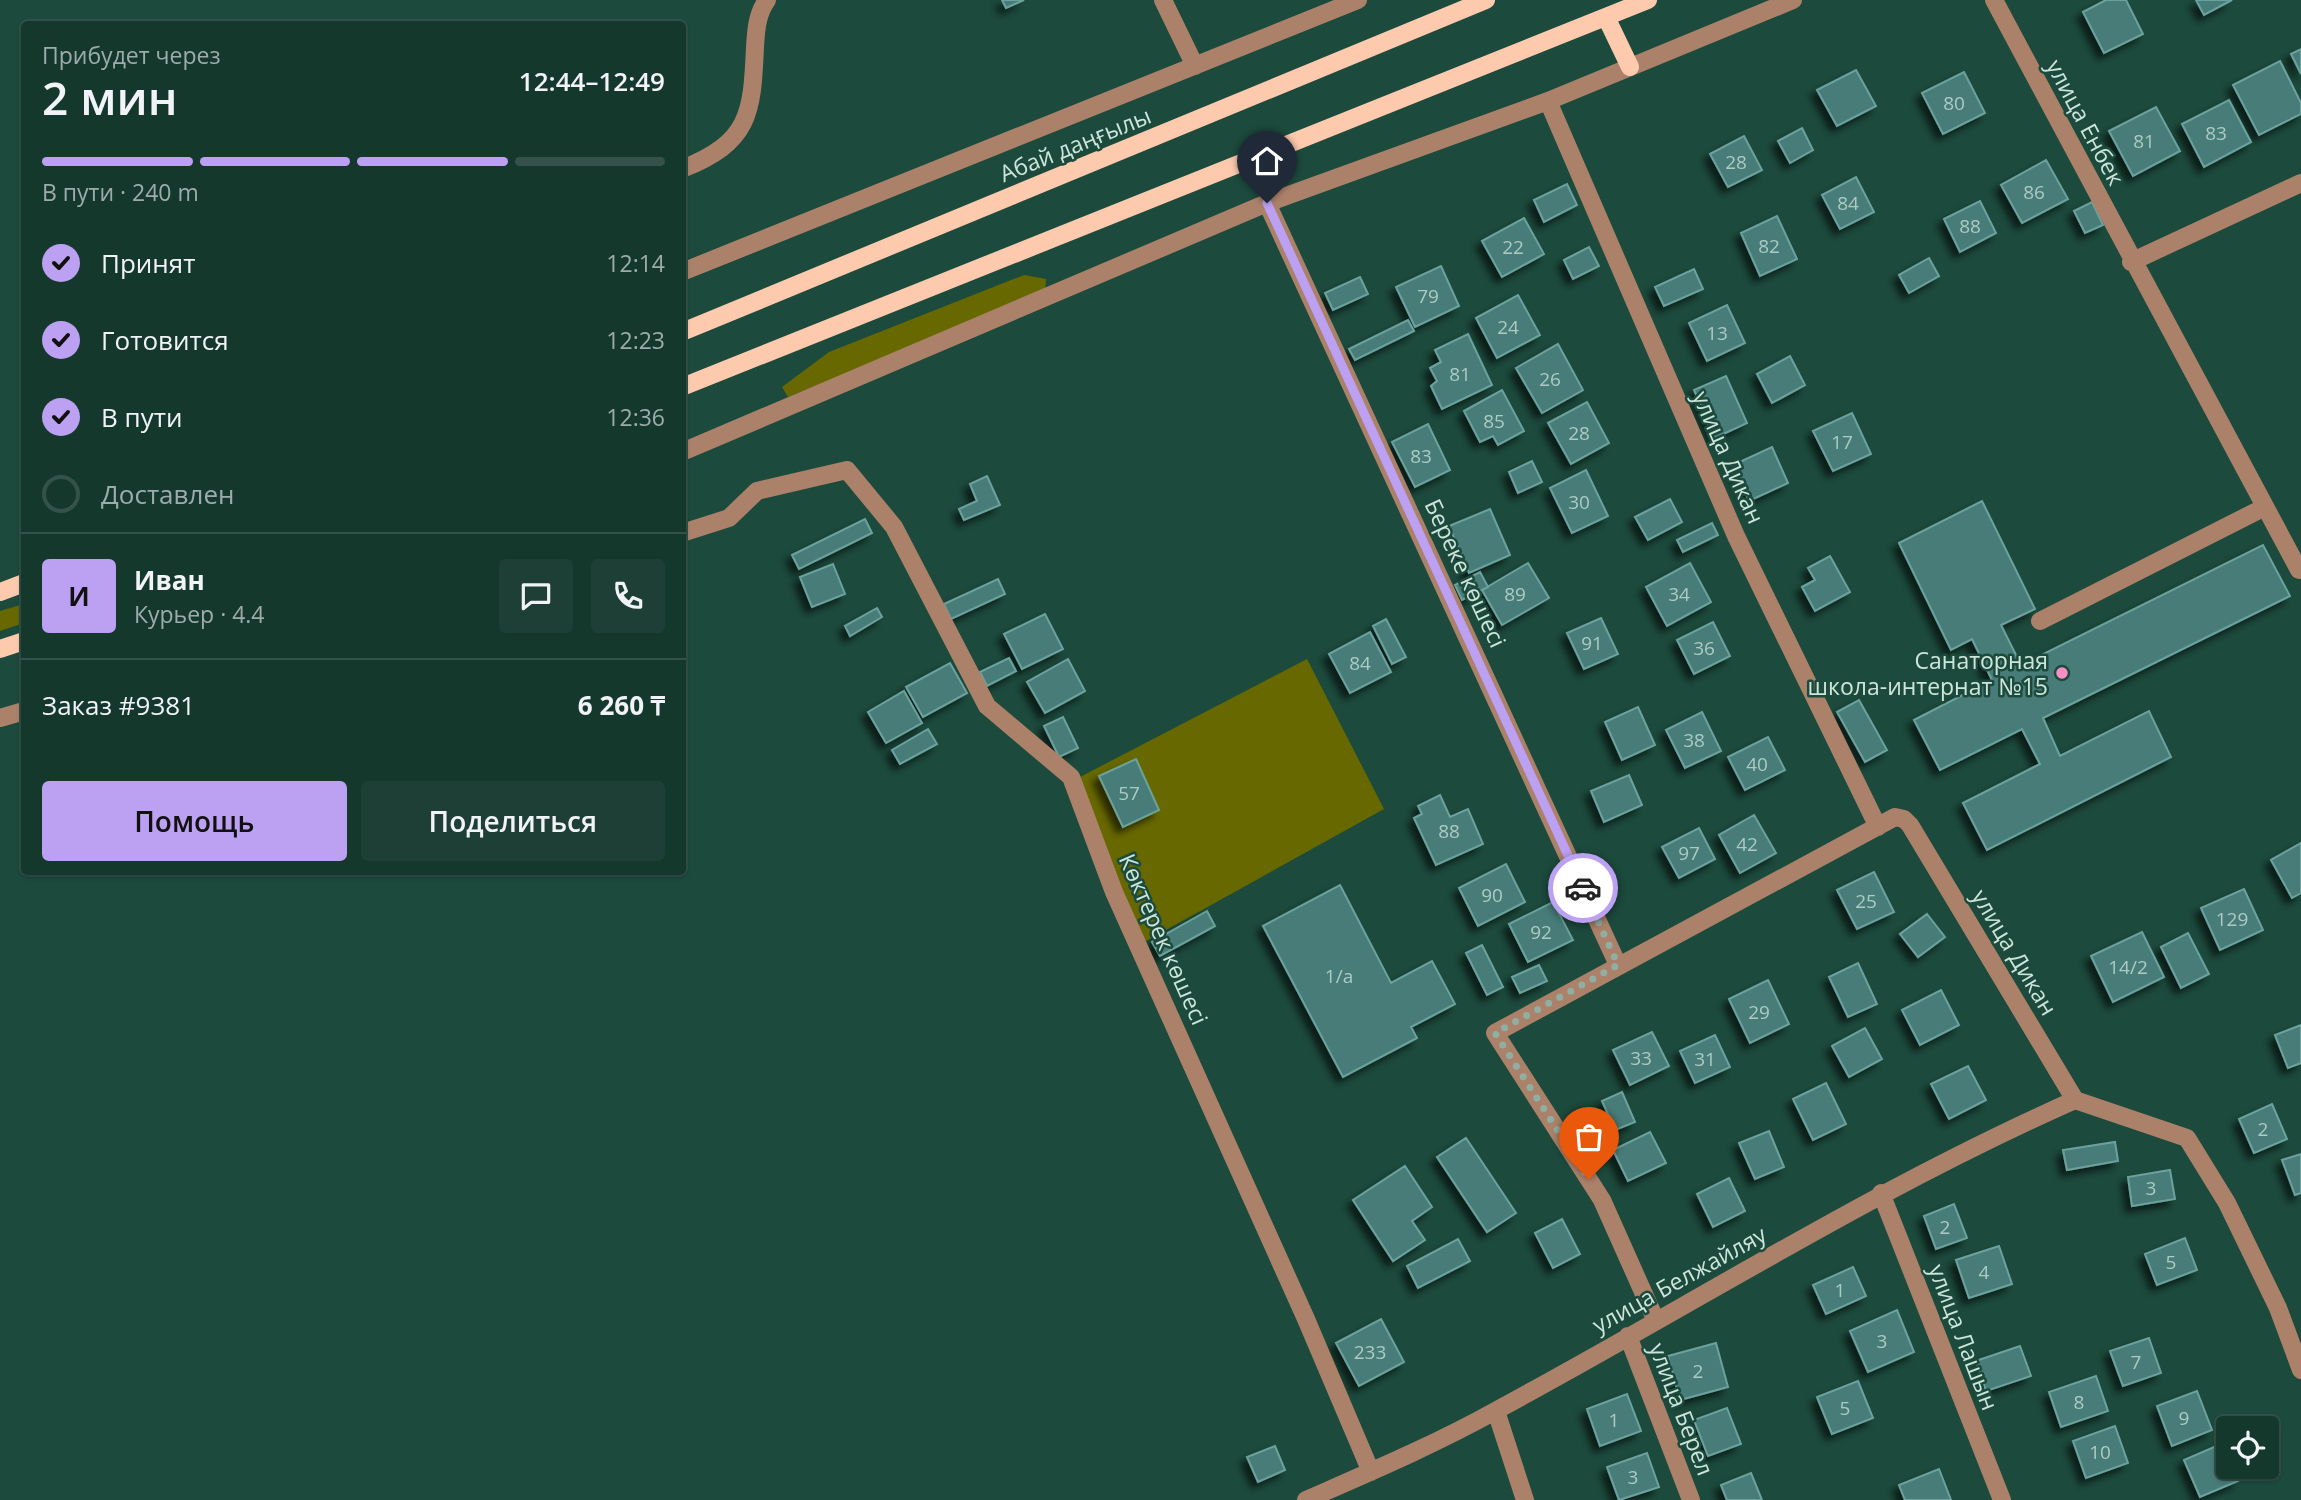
<!DOCTYPE html>
<html lang="ru">
<meta charset="utf-8">
<style>
body{margin:0;font-family:"Open Sans",sans-serif;background:#1e3f35;color:#f1f3f6;height:100vh;display:flex;flex-direction:column;font-size:26px;white-space:nowrap}
*{box-sizing:border-box;margin:0}
p{font-size:23px;color:#9dacaa}
.icon{flex:none;width:38px;height:38px;fill:none;stroke:currentColor;stroke-width:2;stroke-linecap:round;stroke-linejoin:round}
.map{position:relative;flex:1;overflow:hidden}
.sheet{position:absolute;left:21px;top:21px;width:665px;height:854px;display:flex;flex-direction:column;background:#15382d;border-radius:7px;box-shadow:0 2px 5px #0004,0 0 0 2px #345249}
.sheet>*{flex:none}
.controls{position:absolute;left:2216px;top:1416px;display:grid;gap:14px}
.controls a{display:grid;place-items:center;width:63px;height:63px;border-radius:7px;background:#15382d;box-shadow:0 2px 5px #0004,0 0 0 2px #345249;font-size:35px}
.pin{position:absolute;display:grid;place-items:center;width:60px;height:60px;color:#fff;margin:-72px -30px;border-radius:50% 50% 50% 0;rotate:-45deg;box-shadow:0 0 7px #0007}
.pin .icon{rotate:45deg}
.courier{position:absolute;display:grid;place-items:center;width:70px;height:70px;margin:-35px;border:5px solid #bca0f2;border-radius:50%;background:#fff;color:#222;box-shadow:0 2px 9px #0007}
.headline em{font-style:normal;font-weight:600}
.headline div{display:flex;flex-direction:column-reverse}
.headline{display:flex;align-items:center;justify-content:space-between;height:119px;padding:0 21px}
h1{font-size:46px;font-weight:600;line-height:52px}
.bar{display:grid;grid-template-columns:repeat(4,1fr);gap:10px 7px;align-content:center;height:84px;padding:0 21px}
.bar i{height:9px;border-radius:5px;background:#345249}
.bar .selected{background:#bca0f2}
.bar p{grid-column:span 4}
.line{display:flex;align-items:center;gap:18px;padding:0 21px;border-top:2px solid #345249}
.line div{flex:1}
.round{display:grid;place-items:center;flex:none;width:74px;height:74px;border-radius:7px;background:#1e3f35}
ol{padding:0 21px;list-style:none}
li{display:flex;align-items:center;gap:21px;height:77px}
li p{margin-inline-start:auto}
li .icon{padding:7px;border-radius:50%;background:#bca0f2;color:#111;stroke-width:4}
li:last-child{color:#9dacaa}
li i{width:38px;height:38px;border:4px solid #345249;border-radius:50%}
.button{display:flex;gap:14px;margin-top:auto;padding:14px 21px}
.button a{flex:1;height:80px;border-radius:7px;background:#bca0f2;color:#111;font-size:28px;font-weight:600;line-height:80px;text-align:center}
.button a+a{background:#1e3f35;color:#f1f3f6}
.map>svg:first-child{display:block}
.green{fill:#686800}
.building{fill:#477c78;stroke:#6ca29e;stroke-width:2;filter:url(#shadow)}
.lines{fill:none;stroke-linecap:round;stroke-linejoin:round}
.minor{stroke:#ab816a;stroke-width:18}
.major{stroke:#fdcaae;stroke-width:18}
.done{stroke:#8fafa3;stroke-width:7;stroke-dasharray:0 12.6}
.route{stroke:#bca0f2;stroke-width:9}
.poi-dot{fill:#fb8fc5;stroke:#1c4a3c;stroke-width:2.5}
.labels{text-anchor:middle;dominant-baseline:central;stroke-width:5;stroke-linejoin:round;paint-order:stroke}
.number-label{font-size:19px;fill:#accbc2}
.street-label{font-size:23px;fill:#cde5db;stroke:#1c4a3c}
.poi-label{font-size:23px;fill:#cde5db;stroke:#1c4a3c;text-anchor:end}
</style>
<div class="map">
<svg width="2301" height="1500" viewBox="0 0 2301 1500">
<defs>
<filter id="shadow"><feDropShadow dx="-6" dy="6" stdDeviation="3.5" flood-color="#0009"/></filter>
</defs>
<rect width="100%" height="100%" fill="#1c4a3c"/>
<!-- green -->
<path class="green" d="M1024,275L1046,279L1045,292L788,397L782,387L829,352Z
M24,604V623L0,631V611Z
M1307,659L1384,809L1141,944L1080,777Z"/>
<!-- building -->
<path class="building" d="M1002,0H1024L1006,8Z
M2106,0H2126L2143,34L2104,53L2083,12Z
M2196,0H2232L2204,15Z
M2301,49V74L2291,54Z
M2280,61L2301,103V114L2259,135L2233,85Z
M1856,70L1876,106L1837,126L1817,90Z
M1964,72L1985,113L1943,134L1922,93Z
M2229,100L2251,142L2204,167L2182,124Z
M2156,107L2180,151L2133,176L2109,131Z
M1802,128L1813,150L1790,163L1778,141Z
M1744,136L1762,170L1728,187L1710,154Z
M2046,160L2068,199L2022,223L2001,185Z
M1856,177L1874,212L1840,229L1822,195Z
M1567,184L1577,205L1544,222L1534,200Z
M1980,201L1996,233L1960,252L1944,219Z
M2092,202L2103,225L2085,233L2074,211Z
M1777,216L1797,259L1760,276L1741,233Z
M1524,218L1544,254L1502,277L1482,241Z
M1589,247L1599,266L1573,279L1564,260Z
M1929,258L1939,276L1909,293L1899,275Z
M1441,266L1459,306L1415,327L1396,287Z
M1694,269L1703,289L1664,306L1655,287Z
M1360,277L1368,294L1333,310L1325,293Z
M1518,295L1540,335L1497,358L1476,318Z
M1727,305L1745,343L1707,361L1689,323Z
M1408,320L1414,331L1355,360L1349,349Z
M1468,334L1492,385L1442,409L1431,386L1437,381L1430,368L1441,362L1435,350Z
M1558,344L1583,390L1542,413L1516,368Z
M1790,356L1805,385L1772,403L1757,374Z
M1726,376L1747,423L1715,438L1694,390Z
M1502,390L1524,431L1498,445L1493,436L1480,442L1464,411Z
M1587,402L1609,443L1571,464L1548,423Z
M1852,413L1871,454L1833,471L1813,431Z
M1428,424L1450,470L1415,487L1392,442Z
M1772,447L1788,483L1749,501L1733,465Z
M1532,461L1542,482L1518,493L1509,472Z
M1586,470L1608,516L1572,533L1550,488Z
M987,476L1000,505L964,520L959,509L977,501L970,484Z
M1670,499L1682,522L1648,540L1635,517Z
M1982,501L2035,609L2001,625L2021,665L2263,545L2290,596L2043,718L2060,756L2149,711L2171,757L1987,850L1963,803L2040,764L2022,729L1940,770L1914,720L1992,680L1972,639L1951,650L1899,543Z
M1490,509L1510,555L1469,573L1449,526Z
M865,519L872,533L799,569L792,555Z
M1712,523L1718,535L1683,552L1677,540Z
M1830,556L1850,592L1815,611L1802,587L1815,580L1808,568Z
M1528,563L1549,598L1502,625L1482,590Z
M1690,563L1711,602L1667,626L1646,587Z
M833,564L845,594L812,607L800,577Z
M1480,572L1488,587L1462,600L1455,585Z
M998,579L1005,594L951,619L944,604Z
M877,608L882,617L850,636L845,626Z
M1045,614L1063,649L1022,669L1004,634Z
M1601,618L1618,654L1584,669L1567,633Z
M1386,619L1406,657L1392,664L1373,626Z
M1713,622L1730,656L1694,674L1677,640Z
M1370,632L1391,672L1350,693L1329,654Z
M1009,658L1016,671L987,686L980,672Z
M1068,659L1085,691L1045,713L1027,682Z
M950,663L967,693L923,717L906,687Z
M904,691L922,723L886,743L868,712Z
M1859,700L1887,750L1865,762L1837,712Z
M1638,707L1655,745L1622,760L1605,722Z
M1702,712L1721,751L1685,768L1666,730Z
M1063,717L1078,748L1059,757L1044,726Z
M928,729L937,744L900,764L892,750Z
M1768,737L1785,770L1745,790L1728,757Z
M1136,759L1159,810L1123,827L1099,776Z
M1629,775L1642,805L1604,822L1591,791Z
M1440,795L1450,817L1468,809L1483,844L1436,865L1414,818L1422,814L1418,806Z
M1754,815L1776,853L1740,873L1719,835Z
M1699,828L1715,859L1679,878L1662,847Z
M2301,843V893L2292,898L2271,860Z
M1506,864L1525,902L1478,926L1459,888Z
M1874,872L1894,912L1857,929L1837,890Z
M1340,885L1391,983L1432,961L1455,1004L1411,1027L1417,1038L1343,1077L1263,926Z
M2244,889L2263,930L2220,950L2201,908Z
M1553,902L1573,940L1528,962L1509,924Z
M1207,911L1215,926L1160,956L1152,942Z
M1927,914L1945,937L1918,957L1900,934Z
M2142,932L2164,977L2113,1002L2091,956Z
M2188,933L2209,974L2181,988L2161,947Z
M1482,945L1503,987L1487,995L1466,953Z
M1858,963L1877,1004L1848,1017L1829,977Z
M1539,965L1547,981L1520,993L1512,977Z
M1768,980L1789,1024L1750,1043L1729,999Z
M1941,990L1959,1025L1920,1045L1902,1010Z
M2301,1025V1063L2288,1068L2275,1035Z
M1865,1028L1882,1059L1849,1077L1832,1046Z
M1652,1032L1669,1066L1630,1085L1613,1050Z
M1715,1035L1730,1067L1695,1083L1680,1051Z
M1968,1066L1986,1100L1949,1119L1931,1084Z
M1826,1083L1846,1124L1813,1140L1793,1099Z
M1622,1092L1635,1122L1615,1130L1602,1101Z
M2272,1104L2287,1139L2254,1153L2239,1119Z
M1769,1131L1784,1167L1755,1179L1739,1143Z
M1650,1132L1666,1163L1628,1181L1613,1150Z
M1466,1138L1516,1213L1487,1232L1437,1157Z
M2115,1142L2118,1161L2067,1170L2063,1150Z
M2301,1154V1193L2295,1195L2282,1160Z
M1405,1166L1432,1207L1412,1221L1425,1240L1393,1261L1353,1200Z
M2170,1170L2175,1199L2132,1206L2128,1177Z
M1729,1178L1745,1211L1713,1227L1697,1194Z
M1954,1204L1967,1238L1936,1249L1924,1216Z
M1562,1219L1580,1254L1553,1268L1535,1233Z
M2185,1238L2197,1270L2157,1285L2145,1254Z
M1458,1239L1470,1261L1418,1288L1407,1266Z
M1999,1246L2012,1284L1969,1298L1956,1260Z
M1853,1267L1866,1296L1826,1314L1813,1285Z
M1897,1310L1914,1352L1868,1372L1850,1331Z
M1381,1319L1404,1362L1359,1386L1336,1343Z
M2149,1338L2161,1373L2123,1386L2110,1351Z
M1716,1343L1728,1387L1680,1400L1668,1356Z
M2020,1346L2031,1376L1986,1391L1976,1361Z
M2096,1376L2108,1411L2061,1427L2049,1392Z
M1858,1381L1873,1418L1832,1434L1817,1397Z
M2197,1391L2212,1430L2172,1446L2157,1406Z
M1627,1394L1641,1431L1600,1446L1587,1409Z
M1727,1408L1741,1444L1708,1456L1694,1420Z
M2115,1426L2128,1463L2086,1478L2073,1441Z
M2221,1444L2228,1466H2231L2238,1481L2200,1497L2184,1460Z
M1275,1446L1285,1470L1258,1482L1247,1457Z
M1647,1453L1659,1487L1619,1500L1607,1467Z
M1939,1469L1951,1500H1905L1899,1485Z
M1751,1473L1762,1500H1727L1721,1485Z"/>
<g class="lines">
<!-- minor -->
<path class="minor" d="M1163,0L1195,66
M1994,0L2299,570
M1548,101L1736,536L1878,827
M682,169C750,142 752,114 755,47C756,30 757,14 767,0
M1267,203L1618,965
M2131,262L2301,183
M682,272L1358,0
M682,452L1267,203L1548,101L1793,0
M682,533L729,518L757,491L847,470L894,527L987,706L1071,777L1114,892L1306,1319L1371,1472
M2040,621L2265,507
M0,718L24,711
M2075,1100L2187,1138L2227,1203L2278,1308L2301,1370
M1881,1193L2002,1500
M1656,1321L1602,1200L1495,1033L1895,817L1904,819L1910,825L2075,1100
M1628,1336L1691,1500
M1496,1411L1525,1500
M1306,1500C1370,1472 1436,1444 1497,1410C1690,1306 1874,1189 2075,1100"/>
<!-- major -->
<path class="major" d="M1606,17L1630,67
M682,332L1486,0
M682,387L1648,0
M0,592L24,583
M0,649L24,641"/>
</g>
<g class="lines">
<!-- done -->
<path class="done" d="M1583,888L1618,965L1495,1033L1589,1179"/>
<!-- route -->
<path class="route" d="M1267,203L1583,888"/>
</g>
<!-- markers -->
<circle class="poi-dot" cx="2062" cy="673" r="7"/>
<g class="labels">
<!-- number labels -->
<g class="number-label">
<text x="1954" y="103">80</text>
<text x="2216" y="133">83</text>
<text x="2144" y="141">81</text>
<text x="1736" y="162">28</text>
<text x="2034" y="192">86</text>
<text x="1848" y="203">84</text>
<text x="1970" y="226">88</text>
<text x="1769" y="246">82</text>
<text x="1513" y="247">22</text>
<text x="1428" y="296">79</text>
<text x="1508" y="327">24</text>
<text x="1717" y="333">13</text>
<text x="1460" y="374">81</text>
<text x="1550" y="379">26</text>
<text x="1494" y="421">85</text>
<text x="1579" y="433">28</text>
<text x="1842" y="442">17</text>
<text x="1421" y="456">83</text>
<text x="1579" y="502">30</text>
<text x="1515" y="594">89</text>
<text x="1679" y="594">34</text>
<text x="1592" y="643">91</text>
<text x="1704" y="648">36</text>
<text x="1360" y="663">84</text>
<text x="1694" y="740">38</text>
<text x="1757" y="764">40</text>
<text x="1129" y="793">57</text>
<text x="1449" y="831">88</text>
<text x="1747" y="844">42</text>
<text x="1689" y="853">97</text>
<text x="1492" y="895">90</text>
<text x="1866" y="901">25</text>
<text x="2232" y="919">129</text>
<text x="1541" y="932">92</text>
<text x="2128" y="967">14/2</text>
<text x="1339" y="976">1/а</text>
<text x="1759" y="1012">29</text>
<text x="1641" y="1058">33</text>
<text x="1705" y="1059">31</text>
<text x="2263" y="1129">2</text>
<text x="2151" y="1188">3</text>
<text x="1945" y="1227">2</text>
<text x="2171" y="1262">5</text>
<text x="1984" y="1272">4</text>
<text x="1840" y="1290">1</text>
<text x="1882" y="1341">3</text>
<text x="1370" y="1352">233</text>
<text x="2136" y="1362">7</text>
<text x="1698" y="1371">2</text>
<text x="2079" y="1402">8</text>
<text x="1845" y="1408">5</text>
<text x="2184" y="1418">9</text>
<text x="1614" y="1420">1</text>
<text x="2100" y="1452">10</text>
<text x="1633" y="1477">3</text>
</g>
<!-- street labels -->
<g class="street-label">
<text transform="translate(2086 122) rotate(62)">улица Енбек</text>
<text transform="translate(1075 144) rotate(-22)">Абай даңғылы</text>
<text transform="translate(1729 457) rotate(66)">улица Дикан</text>
<text transform="translate(1466 573) rotate(65)">Береке көшесі</text>
<text transform="translate(1164 939) rotate(66)">Көктерек көшесі</text>
<text transform="translate(2015 952) rotate(59)">улица Дикан</text>
<text transform="translate(1679 1279) rotate(-29)">улица Белжайляу</text>
<text transform="translate(1964 1337) rotate(69)">улица Лашын</text>
<text transform="translate(1682 1409) rotate(69)">улица Берел</text>
</g>
<!-- poi labels -->
<g class="poi-label">
<text x="2048" y="660">Санаторная<tspan x="2048" dy="26">школа-интернат №15</tspan></text>
</g>
</g>
</svg>
<div class="controls">
<a><svg class="icon" aria-label="locate" viewBox="0 0 24 24"><circle cx="12" cy="12" r="6"/><path d="M12 2v4M12 18v4M2 12h4M18 12h4"/></svg></a>
</div>
<div class="pin" style="left:1589px;top:1179px;background:#ea580c"><svg class="icon" aria-label="bag" viewBox="0 0 24 24"><path d="M5 8h14l-1 12H6zM9 8a3 3 0 0 1 6 0"/></svg></div>
<div class="pin" style="left:1267px;top:203px;background:#1f2937"><svg class="icon" aria-label="home" viewBox="0 0 24 24"><path d="M3 11l9-7 9 7M6 9v11h12V9"/></svg></div>
<div class="courier" style="left:1583px;top:888px"><svg class="icon" aria-label="car" viewBox="0 0 24 24"><path d="M5 17H2v-5l4-1 3-4h7l3 4 3 1v5h-3M9 17h6M6 11h13"/><circle cx="7" cy="17" r="2"/><circle cx="17" cy="17" r="2"/></svg></div>
<section class="sheet">
<div class="headline"><div><h1>2 мин</h1><p>Прибудет через</p></div><em>12:44–12:49</em></div>
<div class="bar"><i class="selected"></i><i class="selected"></i><i class="selected"></i><i></i><p>В пути · 240 m</p></div>
<ol>
<li><svg class="icon" aria-label="check" viewBox="0 0 24 24"><path d="M5 12l5 5 9-10"/></svg>Принят<p>12:14</p></li>
<li><svg class="icon" aria-label="check" viewBox="0 0 24 24"><path d="M5 12l5 5 9-10"/></svg>Готовится<p>12:23</p></li>
<li><svg class="icon" aria-label="check" viewBox="0 0 24 24"><path d="M5 12l5 5 9-10"/></svg>В пути<p>12:36</p></li>
<li><i></i>Доставлен</li>
</ol>
<div class="line" style="height:126px"><b class="round" style="background:#bca0f2;color:#111">И</b><div><b>Иван</b><p>Курьер · 4.4</p></div><a class="round"><svg class="icon" aria-label="chat" viewBox="0 0 24 24"><path d="M4 5h16v11H9l-5 4z"/></svg></a><a class="round"><svg class="icon" aria-label="phone" viewBox="0 0 24 24"><path d="M5 4h4l2 5-3 2q2 4 5 5l2-3 5 2v4C11 20 4 13 5 4z"/></svg></a></div>
<div class="line" style="height:91px"><div>Заказ #9381</div><b>6 260 ₸</b></div>
<div class="button"><a>Помощь</a><a>Поделиться</a></div>
</section>
</div>
